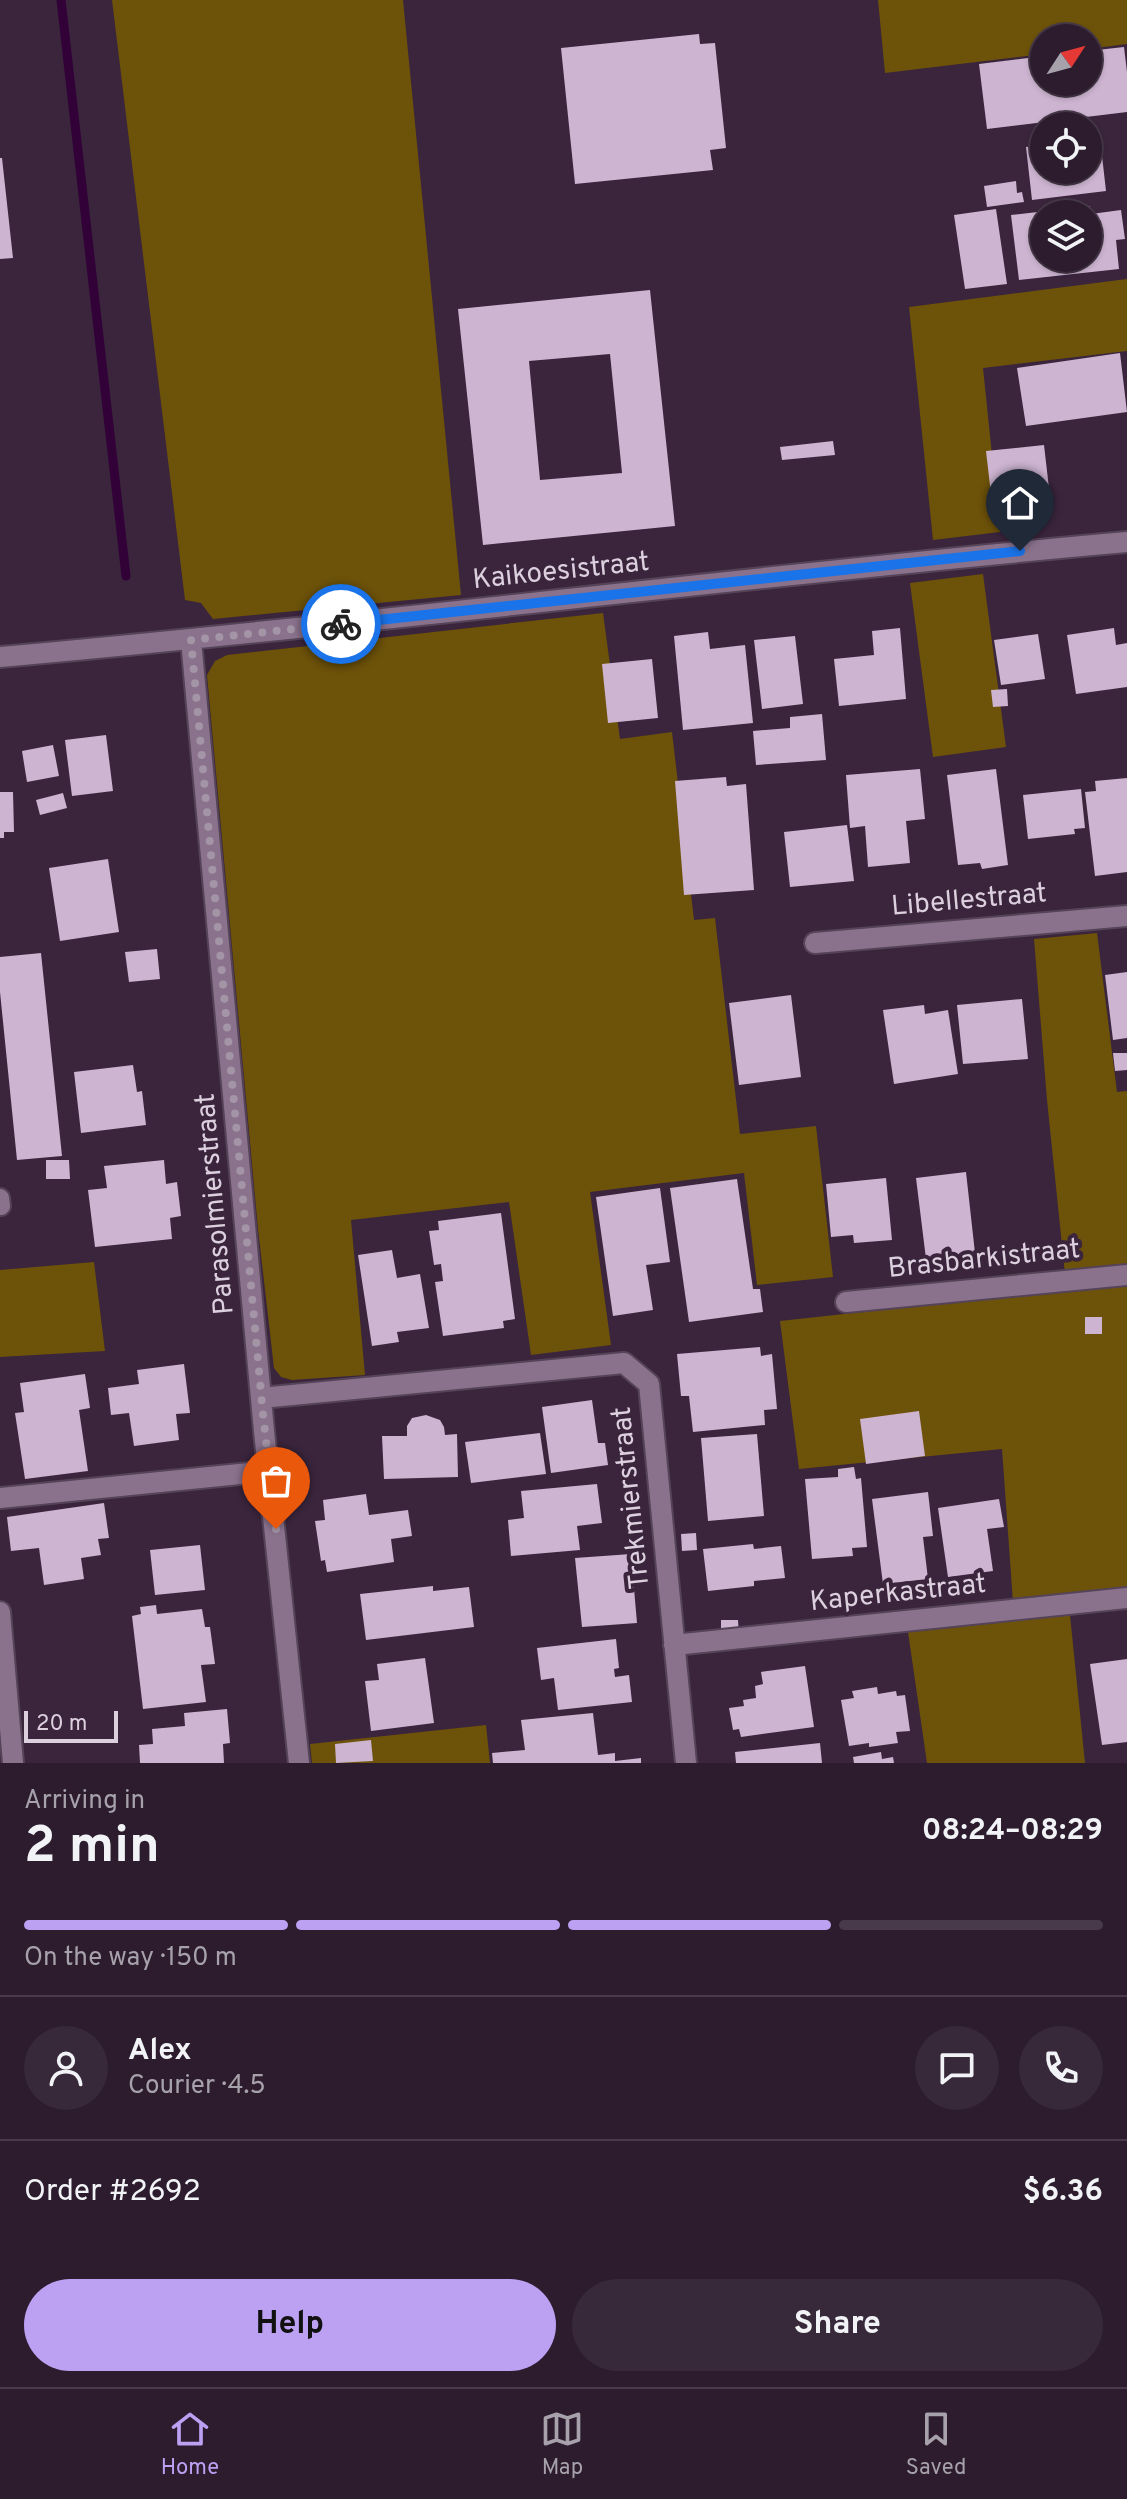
<!DOCTYPE html>
<meta charset="utf-8">
<style>
body{margin:0;font-family:Overpass,sans-serif;background:#38293a;color:#f1f3f6;height:100vh;display:flex;flex-direction:column;font-size:30px;white-space:nowrap}
*{box-sizing:border-box;margin:0}
p{font-size:26px;color:#a6a1aa}
.icon{flex:none;width:44px;height:44px;fill:none;stroke:currentColor;stroke-width:2;stroke-linecap:round;stroke-linejoin:round}
.map{position:relative;height:1763px;overflow:hidden}
.side{display:flex;flex-direction:column;background:#2c1c2e;flex:1}
.side>*{flex:none}
.needle{width:52px;rotate:54deg}
.controls{position:absolute;left:1030px;top:24px;display:grid;gap:16px}
.controls a{display:grid;place-items:center;width:72px;height:72px;border-radius:50%;background:#2c1c2e;box-shadow:0 2px 6px #0004,0 0 0 2px #483a4a;font-size:40px}
.scale{position:absolute;left:24px;bottom:20px;width:94px;box-sizing:border-box;padding-left:8px;border:4px solid #dccfde;border-top:0;font-size:22px;line-height:28px;white-space:nowrap;color:#dccfde;-webkit-text-stroke:6px #3a253d;paint-order:stroke}
.pin{position:absolute;display:grid;place-items:center;width:68px;height:68px;color:#fff;margin:-82px -34px;border-radius:50% 50% 50% 0;rotate:-45deg;box-shadow:0 0 8px #0007}
.pin .icon{rotate:45deg}
.courier{position:absolute;display:grid;place-items:center;width:80px;height:80px;margin:-40px;border:6px solid #1a73e8;border-radius:50%;background:#fff;color:#222;box-shadow:0 2px 10px #0007}
.overview em{font-style:normal;font-weight:700}
.overview div{display:flex;flex-direction:column-reverse}
.overview{display:flex;align-items:center;justify-content:space-between;height:136px;padding:0 24px}
h1{font-size:52px;font-weight:700;line-height:60px}
.bar{display:grid;grid-template-columns:repeat(4,1fr);gap:12px 8px;align-content:center;height:96px;padding:0 24px}
.bar i{height:10px;border-radius:6px;background:#483a4a}
.bar .on{background:#bca0f2}
.bar p{grid-column:span 4}
.line{display:flex;align-items:center;gap:20px;padding:0 24px;border-top:2px solid #483a4a}
.line div{flex:1}
.round{display:grid;place-items:center;flex:none;width:84px;height:84px;border-radius:42px;background:#38293a}
.cta{display:flex;gap:16px;margin-top:auto;padding:16px 24px}
.cta a{flex:1;height:92px;border-radius:48px;background:#bca0f2;color:#111;font-size:32px;font-weight:700;line-height:92px;text-align:center}
.cta a+a{background:#38293a;color:#f1f3f6}
.tab-bar{display:flex;justify-content:space-around;align-items:center;height:112px;border-top:2px solid #483a4a;background:#2c1c2e;font-size:22px;color:#a6a1aa}
.tab-bar a{display:grid;justify-items:center;gap:4px}
.tab-bar .on{color:#bca0f2}
.map>svg:first-child{display:block}
.green{fill:#6d5209}
.lines{fill:none;stroke-linecap:round;stroke-linejoin:round}
.stream{stroke:#310138;stroke-width:9}
.building{fill:#cdb4d1;fill-rule:evenodd}
.lane-casing{stroke:#554357;stroke-width:22}
.street-casing{stroke:#554357;stroke-width:24}
.lane{stroke:#8a728d;stroke-width:18}
.street{stroke:#8a728d;stroke-width:20}
.done{stroke:#a394a6;stroke-width:8;stroke-dasharray:0 14.4}
.route{stroke:#1a73e8;stroke-width:10}
.labels{text-anchor:middle;dominant-baseline:central;stroke-width:8;stroke-linejoin:round;paint-order:stroke}
.street-label{font-size:28px;fill:#dccfde;stroke:#3a253d}
</style>
<div class="map">
<svg width="1127" height="1763" viewBox="0 0 1127 1763">
<rect width="100%" height="100%" fill="#3a253d"/>
<!-- green -->
<path class="green" d="M112,0H403L461,595L213,619L201,603L185,600Z
M878,0H1127V44L1088,49V38H1044V54L885,73Z
M1127,279V351L983,368L1000,532L933,540L909,307Z
M983,574L1006,747L933,757L910,583Z
M603,613L620,739L672,732L694,920L715,918L740,1134L816,1126L833,1277L757,1285L744,1173L590,1192L611,1345L531,1355L509,1202L351,1220L365,1375L292,1380L281,1377L274,1368L258,1229L207,675L215,661L227,655Z
M1097,933L1117,1092L1127,1091V1267L1065,1274L1047,1100L1034,939Z
M94,1262L105,1351L0,1357V1270Z
M1127,1283V1591L1013,1602L1002,1449L799,1469L780,1321Z
M1070,1615L1085,1763H927L908,1632Z
M486,1725L490,1763H312L310,1744Z"/>
<g class="lines">
<!-- stream -->
<path class="stream" d="M61,0L126,576"/>
</g>
<!-- building -->
<path class="building" d="M699,34L700,44L715,43L726,148L710,150L713,170L575,184L561,48Z
M1124,47L1127,72V112L987,129L979,64L1044,56V82H1088V51Z
M1100,138L1106,191L1032,200L1026,147L1044,145V170H1088V140Z
M0,158H2L13,258L0,259Z
M1016,181L1017,193L1022,192L1024,202L987,207L984,186Z
M1090,206L1091,214L1121,210L1125,239L1116,240L1119,269L1019,280L1011,215ZM1044,214H1088V258H1044Z
M996,209L1007,284L965,289L954,215Z
M650,290L675,526L483,545L458,309ZM610,354L622,473L540,480L529,361Z
M1120,353L1127,412L1026,426L1017,368Z
M833,441L835,455L782,460L780,447Z
M1044,445L1050,497L992,503L986,451Z
M900,628L906,699L839,706L834,659L874,655L872,631Z
M1114,628L1116,645L1127,643V687L1076,694L1067,635Z
M708,632L710,649L745,645L753,723L683,730L674,636Z
M1038,634L1045,679L1001,685L994,640Z
M795,636L803,704L762,709L754,640Z
M652,659L658,718L608,723L602,664Z
M1007,689L1008,706L993,707L991,690Z
M822,714L826,760L756,765L753,731L790,728V717Z
M106,735L113,791L72,796L65,740Z
M53,745L59,776L27,782L22,751Z
M920,769L925,819L906,821L910,863L868,867L865,826L850,828L846,775Z
M996,769L1008,865L982,869L980,863L958,865L947,775Z
M726,777L727,786L746,784L754,890L684,895L675,781Z
M1127,778V872L1095,876L1085,792L1096,791L1095,781Z
M1081,789L1085,828L1074,829L1075,834L1028,839L1023,795Z
M0,792H13L14,832H4V838H0Z
M63,793L67,808L40,815L36,800Z
M847,825L854,881L790,887L784,832Z
M108,859L119,932L60,941L49,868Z
M157,949L160,979L129,982L125,952Z
M41,953L62,1156L17,1160L0,992V957Z
M1127,972V1038L1113,1040L1105,975Z
M791,995L801,1077L739,1085L729,1003Z
M1022,999L1028,1059L963,1064L957,1005Z
M924,1005L925,1014L948,1010L958,1074L894,1084L883,1010Z
M1113,1053H1127V1070L1115,1071Z
M133,1065L137,1092L142,1091L146,1125L81,1133L74,1072Z
M46,1160H69L70,1179H46Z
M164,1160L166,1184L177,1182L181,1216L170,1218L172,1239L95,1247L88,1190L107,1188L104,1166Z
M966,1172L975,1253L926,1259L916,1178Z
M886,1178L892,1240L854,1243L853,1235L831,1237L826,1184Z
M737,1179L753,1289H760L763,1312L689,1322L670,1188Z
M660,1188L670,1262L646,1265L653,1310L613,1316L596,1197Z
M501,1213L515,1319L503,1321L504,1328L443,1336L435,1282L443,1281L441,1264L434,1265L429,1231L439,1230L438,1221Z
M392,1250L397,1278L420,1274L429,1328L397,1332L399,1342L372,1346L358,1255Z
M1085,1317H1102V1334H1085Z
M760,1347L761,1356L772,1354L777,1409L764,1410L765,1425L693,1432L689,1396H681L677,1354Z
M184,1364L190,1413L176,1414L179,1440L134,1446L129,1413L111,1415L108,1388L139,1384L137,1370Z
M85,1374L90,1408L79,1410L88,1471L25,1479L15,1413L24,1412L20,1383Z
M592,1400L598,1443H605L608,1465L551,1473L542,1407Z
M919,1411L925,1456L866,1464L860,1419Z
M426,1415L440,1420L444,1427L445,1435L457,1434L458,1477L384,1479L382,1436H407V1426L412,1418Z
M540,1433L546,1474L471,1483L465,1442Z
M757,1434L764,1516L708,1521L701,1438Z
M854,1467L856,1479L861,1478L867,1547L852,1548L853,1556L812,1559L805,1479L838,1477V1469Z
M597,1484L602,1523L577,1526L580,1550L511,1556L508,1520L524,1518L521,1491Z
M928,1492L933,1536L923,1537L928,1579L883,1584L872,1499Z
M366,1494L369,1515L408,1510L412,1536L391,1539L394,1562L327,1572L325,1560L321,1561L315,1521L325,1520L323,1500Z
M999,1499L1004,1527L987,1529L993,1571L948,1577L938,1508Z
M104,1503L109,1538L98,1539L101,1555L81,1558L84,1579L44,1585L39,1548L11,1551L7,1517Z
M696,1533L697,1550L682,1551L681,1534Z
M753,1544L754,1549L781,1546L785,1578L754,1581V1586L708,1591L703,1549Z
M200,1545L205,1590L155,1595L150,1550Z
M631,1554L637,1623L582,1627L575,1558Z
M433,1586V1591L469,1587L474,1627L366,1640L360,1594Z
M156,1605L157,1614L202,1609L205,1627H210L215,1664L201,1665L206,1702L143,1709L132,1616L141,1614L140,1607Z
M721,1620H738L739,1636H721Z
M616,1639L619,1668L614,1669L615,1677L629,1675L632,1702L558,1710L554,1678L541,1680L537,1648Z
M425,1658L434,1723L371,1731L365,1681L379,1680L377,1664Z
M1127,1659V1742L1102,1745L1090,1664Z
M805,1666L814,1727L741,1737L739,1729L733,1730L729,1708L744,1706L743,1700L756,1698L755,1686L763,1684L761,1672Z
M877,1687L878,1694L896,1691L897,1696L905,1695L910,1731L896,1732L898,1743L869,1747V1743L849,1746L841,1700L854,1698L852,1691Z
M227,1709L230,1743L223,1744L224,1763H140L139,1745L153,1744L152,1729L185,1726L184,1713Z
M593,1713L598,1755L615,1753V1761L641,1758V1763H493L492,1753L525,1750L521,1720Z
M371,1740L373,1761L336,1763L335,1744Z
M820,1743L822,1763H736L735,1752Z
M881,1752L882,1759L893,1757L894,1763H854L853,1757Z"/>
<g class="lines">
<defs>
<path id="lane" d="M0,1198L1,1206"/>
<path id="street" d="M191,640L264,1431L299,1763
M0,657C376,624 751,575 1127,542
M815,943L1127,916
M846,1302L1127,1275
M261,1398L624,1363L649,1384L686,1763
M0,1498L270,1471
M0,1612L13,1763
M674,1645L1127,1598"/>
</defs>
<!-- lane casing -->
<use href="#lane" class="lane-casing"/>
<!-- street casing -->
<use href="#street" class="street-casing"/>
<!-- lane -->
<use href="#lane" class="lane"/>
<!-- street -->
<use href="#street" class="street"/>
</g>
<g class="lines">
<!-- done -->
<path class="done" d="M276,1529L263,1414L191,640L341,624"/>
<!-- route -->
<path class="route" d="M341,624L1020,551"/>
</g>
<g class="labels">
<!-- street labels -->
<g class="street-label">
<text transform="translate(561 572) rotate(-6)">Kaikoesistraat</text>
<text transform="translate(969 901) rotate(-5)">Libellestraat</text>
<text transform="translate(216 1204) rotate(-95)">Parasolmierstraat</text>
<text transform="translate(984 1260) rotate(-6)">Brasbarkistraat</text>
<text transform="translate(632 1498) rotate(-96)">Trekmierstraat</text>
<text transform="translate(898 1594) rotate(-6)">Kaperkastraat</text>
</g>
</g>
</svg>
<div class="controls">
<a><svg class="needle" viewBox="-14 -14 28 28"><path d="M0-13l5 13h-10z" fill="#e53935"/><path d="M0 13l5-13h-10z" fill="#a6a1aa"/></svg></a>
<a><svg class="icon" aria-label="locate" viewBox="0 0 24 24"><circle cx="12" cy="12" r="6"/><path d="M12 2v4M12 18v4M2 12h4M18 12h4"/></svg></a>
<a><svg class="icon" aria-label="layers" viewBox="0 0 24 24"><path d="M12 4l9 5-9 5-9-5zM3 14l9 5 9-5"/></svg></a>
</div>
<div class="scale">20 m</div>
<div class="pin" style="left:276px;top:1529px;background:#ea580c"><svg class="icon" aria-label="bag" viewBox="0 0 24 24"><path d="M5 8h14l-1 12H6zM9 8a3 3 0 0 1 6 0"/></svg></div>
<div class="pin" style="left:1020px;top:551px;background:#1f2937"><svg class="icon" aria-label="home" viewBox="0 0 24 24"><path d="M3 11l9-7 9 7M6 9v11h12V9"/></svg></div>
<div class="courier" style="left:341px;top:624px"><svg class="icon" aria-label="bike" viewBox="0 0 24 24"><circle cx="6" cy="16" r="4"/><circle cx="18" cy="16" r="4"/><path d="M6 16l4-8h5l3 8M10 8l3 8H6M13 5h3"/></svg></div>
</div>
<section class="side">
<div class="overview"><div><h1>2 min</h1><p>Arriving in</p></div><em>08:24–08:29</em></div>
<div class="bar"><i class="on"></i><i class="on"></i><i class="on"></i><i></i><p>On the way · 150 m</p></div>
<div class="line" style="height:144px"><a class="round"><svg class="icon" aria-label="person" viewBox="0 0 24 24"><circle cx="12" cy="8" r="4"/><path d="M4 21q1-7 8-7t8 7"/></svg></a><div><b>Alex</b><p>Courier · 4.5</p></div><a class="round"><svg class="icon" aria-label="chat" viewBox="0 0 24 24"><path d="M4 5h16v11H9l-5 4z"/></svg></a><a class="round"><svg class="icon" aria-label="phone" viewBox="0 0 24 24"><path d="M5 4h4l2 5-3 2q2 4 5 5l2-3 5 2v4C11 20 4 13 5 4z"/></svg></a></div>
<div class="line" style="height:104px"><div>Order #2692</div><b>$6.36</b></div>
<div class="cta"><a>Help</a><a>Share</a></div>
</section>
<nav class="tab-bar">
<a class="on"><svg class="icon" aria-label="home" viewBox="0 0 24 24"><path d="M3 11l9-7 9 7M6 9v11h12V9"/></svg>Home</a>
<a><svg class="icon" aria-label="map" viewBox="0 0 24 24"><path d="M3 6l6-2 6 2 6-2v14l-6 2-6-2-6 2zM9 4v14M15 6v14"/></svg>Map</a>
<a><svg class="icon" aria-label="saved" viewBox="0 0 24 24"><path d="M7 4h10v16l-5-4-5 4z"/></svg>Saved</a>
</nav>
